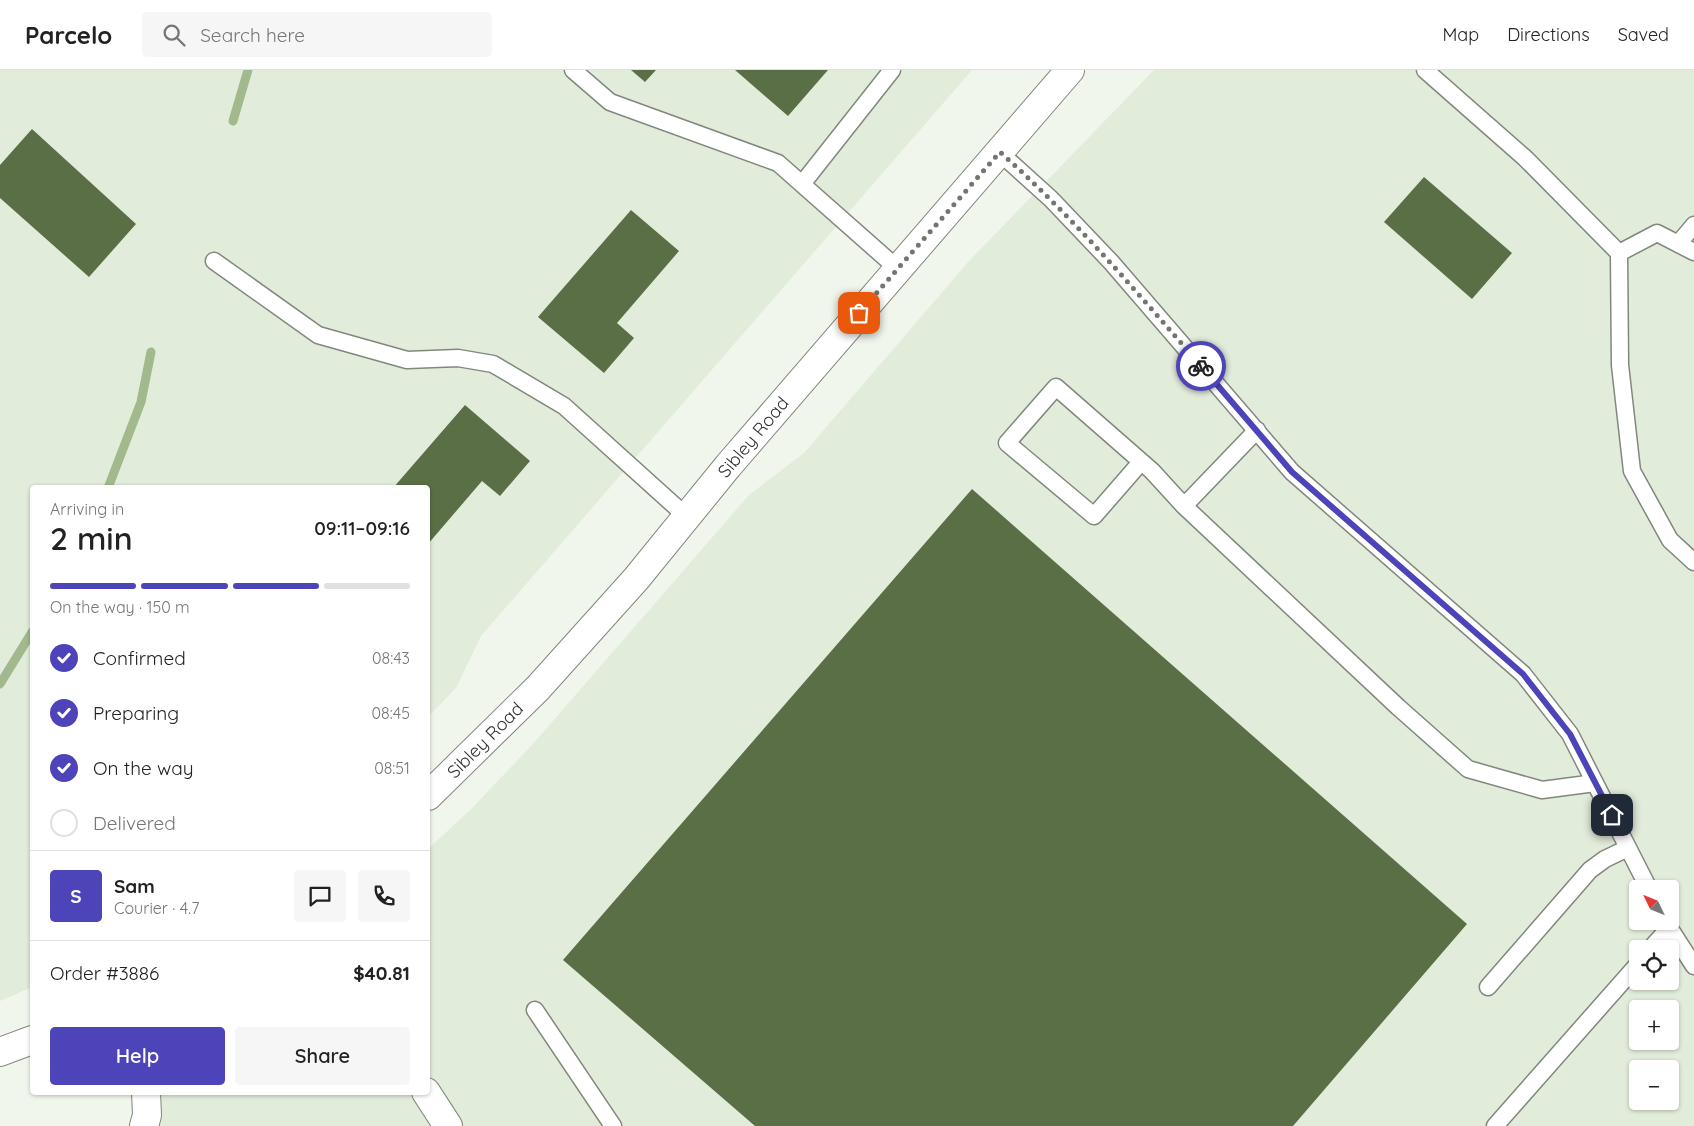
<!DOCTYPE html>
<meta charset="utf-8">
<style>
body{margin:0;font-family:Quicksand,sans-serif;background:#f6f6f6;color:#222;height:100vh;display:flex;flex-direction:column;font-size:19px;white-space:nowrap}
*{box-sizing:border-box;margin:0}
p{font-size:16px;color:#767676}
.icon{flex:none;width:28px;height:28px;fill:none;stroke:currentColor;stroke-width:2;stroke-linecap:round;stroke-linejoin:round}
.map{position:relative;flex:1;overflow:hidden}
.sheet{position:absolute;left:30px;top:415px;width:400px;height:610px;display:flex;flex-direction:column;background:#fff;border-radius:5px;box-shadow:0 1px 4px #0004}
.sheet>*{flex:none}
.needle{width:32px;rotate:313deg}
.buttons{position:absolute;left:1629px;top:810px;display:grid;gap:10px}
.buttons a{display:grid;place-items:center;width:50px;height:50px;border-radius:5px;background:#fff;box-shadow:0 1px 4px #0004;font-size:25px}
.pin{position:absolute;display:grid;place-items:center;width:42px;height:42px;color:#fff;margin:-21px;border-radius:10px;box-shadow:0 2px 8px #0006}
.courier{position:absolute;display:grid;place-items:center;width:50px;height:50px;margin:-25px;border:4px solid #4e44ba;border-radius:50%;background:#fff;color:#222;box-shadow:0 1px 6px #0007}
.summary em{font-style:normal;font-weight:600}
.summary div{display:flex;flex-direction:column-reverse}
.summary{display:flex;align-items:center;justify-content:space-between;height:85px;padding:0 20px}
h1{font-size:32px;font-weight:600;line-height:38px}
.bar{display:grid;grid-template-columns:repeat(4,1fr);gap:8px 5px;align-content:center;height:60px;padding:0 20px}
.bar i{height:6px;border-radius:4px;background:#e0e0e0}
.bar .selected{background:#4e44ba}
.bar p{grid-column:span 4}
.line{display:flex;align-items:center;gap:12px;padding:0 20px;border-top:1px solid #e0e0e0}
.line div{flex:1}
.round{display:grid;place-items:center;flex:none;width:52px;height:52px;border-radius:5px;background:#f6f6f6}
ol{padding:0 20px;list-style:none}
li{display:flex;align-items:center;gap:15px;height:55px}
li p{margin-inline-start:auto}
li .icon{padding:5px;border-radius:50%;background:#4e44ba;color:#fff;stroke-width:4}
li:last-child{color:#767676}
li i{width:28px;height:28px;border:2px solid #e0e0e0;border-radius:50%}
.primary-button{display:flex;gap:10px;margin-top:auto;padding:10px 20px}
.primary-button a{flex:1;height:58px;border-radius:5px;background:#4e44ba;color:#fff;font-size:20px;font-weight:600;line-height:58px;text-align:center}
.primary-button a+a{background:#f6f6f6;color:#222}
header{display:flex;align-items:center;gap:30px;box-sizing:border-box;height:70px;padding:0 25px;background:#fff;border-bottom:1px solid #e0e0e0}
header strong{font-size:24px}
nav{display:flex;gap:28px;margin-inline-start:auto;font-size:18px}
.search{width:350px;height:45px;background:#f6f6f6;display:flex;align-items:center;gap:12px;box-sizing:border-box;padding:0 18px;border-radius:5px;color:#767676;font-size:19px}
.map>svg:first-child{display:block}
.built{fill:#e2ecdb;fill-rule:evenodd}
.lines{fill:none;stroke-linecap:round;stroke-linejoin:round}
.stream{stroke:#a1b98d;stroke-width:9}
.building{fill:#5a6f46}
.service-casing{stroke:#82877e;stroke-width:19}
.minor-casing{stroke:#82877e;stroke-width:30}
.secondary-casing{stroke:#82877e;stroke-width:30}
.service{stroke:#fff;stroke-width:16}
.minor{stroke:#fff;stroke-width:28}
.secondary{stroke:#fff;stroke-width:28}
.done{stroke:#727670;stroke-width:5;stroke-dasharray:0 9}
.route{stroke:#4e44ba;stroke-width:6}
.labels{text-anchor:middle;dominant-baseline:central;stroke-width:5;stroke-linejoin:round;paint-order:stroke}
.street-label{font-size:18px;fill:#2e312d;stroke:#fff}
</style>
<header>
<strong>Parcelo</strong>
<div class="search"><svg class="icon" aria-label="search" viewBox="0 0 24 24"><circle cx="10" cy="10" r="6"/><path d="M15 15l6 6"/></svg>Search here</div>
<nav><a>Map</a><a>Directions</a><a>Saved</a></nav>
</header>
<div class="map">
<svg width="1694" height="1056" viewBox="0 0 1694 1056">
<rect width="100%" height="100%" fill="#f1f6ec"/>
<!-- built -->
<path class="built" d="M0,0H972L481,566L456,618L428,647V418H32V917L0,931Z
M1154,0H1694V1056H158L162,1023L428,1022V779L471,739L532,675L749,425L804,383L969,191ZM1638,819H1670V851H1638ZM1638,879H1670V911H1638ZM1638,939H1670V971H1638ZM1638,999H1670V1031H1638Z"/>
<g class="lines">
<!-- stream -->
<path class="stream" d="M233,51L248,0
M108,418L141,332L151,282
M0,614L32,562"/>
</g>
<!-- building -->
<path class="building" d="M631,0H656L645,12Z
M735,0H828L788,46Z
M32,59L136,154L89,207L0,128V95Z
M1424,107L1512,183L1472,229L1384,152Z
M631,140L679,181L617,253L634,268L604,303L538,247Z
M465,335L530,391L500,426L482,411L428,474V418H393Z
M972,419L1467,854L1293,1056H755L563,890Z"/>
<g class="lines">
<defs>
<path id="service" d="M573,0L610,32L778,93L898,199
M1425,0L1525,88L1619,183L1620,295L1632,401L1670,470L1694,492
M999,82L1051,129L1111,192L1292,402L1523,604L1570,664L1649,819
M802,114L892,0
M1678,174L1694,155
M1619,183L1657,163L1694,182
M214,191L318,265L407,290L458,288L493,294L564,336L686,446
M1257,360L1184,436L1398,637L1468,699L1542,720L1595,713
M1141,392L1094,446L1007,373L1056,317L1152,401L1184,436
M1665,851L1694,896
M1650,879L1669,858
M1488,917L1590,800L1605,789L1628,778
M535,940L613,1056
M1495,1056L1638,894"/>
<path id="minor" d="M426,1022L448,1056
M144,1056L147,1045L146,1022"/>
<path id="secondary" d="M428,726L538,618L636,509L728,396L1070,0
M0,982L32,970"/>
</defs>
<!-- service casing -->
<use href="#service" class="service-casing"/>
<!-- minor casing -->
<use href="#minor" class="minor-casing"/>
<!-- secondary casing -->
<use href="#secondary" class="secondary-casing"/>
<!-- service -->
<use href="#service" class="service"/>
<!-- minor -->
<use href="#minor" class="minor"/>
<!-- secondary -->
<use href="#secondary" class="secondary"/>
</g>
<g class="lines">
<!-- done -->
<path class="done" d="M859,243L1000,82C1074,148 1136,221 1201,296"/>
<!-- route -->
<path class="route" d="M1201,296L1292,402L1523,604L1570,664L1612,745"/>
</g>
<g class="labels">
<!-- street labels -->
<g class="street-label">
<text transform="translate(753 367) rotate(-50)">Sibley Road</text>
<text transform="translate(485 670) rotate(-45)">Sibley Road</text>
</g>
</g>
</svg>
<div class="buttons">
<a><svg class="needle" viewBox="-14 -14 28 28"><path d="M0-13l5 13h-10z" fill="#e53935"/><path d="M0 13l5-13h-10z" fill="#767676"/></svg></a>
<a><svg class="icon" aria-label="locate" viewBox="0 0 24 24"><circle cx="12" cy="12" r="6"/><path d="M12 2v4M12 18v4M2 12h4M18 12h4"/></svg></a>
<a>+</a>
<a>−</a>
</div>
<div class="pin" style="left:859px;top:243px;background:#ea580c"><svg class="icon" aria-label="bag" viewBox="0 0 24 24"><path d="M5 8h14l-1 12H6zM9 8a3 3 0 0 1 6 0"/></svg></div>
<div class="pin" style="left:1612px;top:745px;background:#1f2937"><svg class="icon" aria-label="home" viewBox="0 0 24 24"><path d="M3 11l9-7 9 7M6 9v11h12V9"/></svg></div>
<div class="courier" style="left:1201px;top:296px"><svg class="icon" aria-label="bike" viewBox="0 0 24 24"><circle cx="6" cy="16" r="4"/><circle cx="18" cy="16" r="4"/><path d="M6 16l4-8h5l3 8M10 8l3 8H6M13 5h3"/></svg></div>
<section class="sheet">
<div class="summary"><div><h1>2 min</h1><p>Arriving in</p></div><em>09:11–09:16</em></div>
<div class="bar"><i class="selected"></i><i class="selected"></i><i class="selected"></i><i></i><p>On the way · 150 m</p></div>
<ol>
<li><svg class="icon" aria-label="check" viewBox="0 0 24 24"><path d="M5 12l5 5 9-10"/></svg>Confirmed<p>08:43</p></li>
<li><svg class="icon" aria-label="check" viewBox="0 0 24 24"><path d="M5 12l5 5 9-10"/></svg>Preparing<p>08:45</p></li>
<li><svg class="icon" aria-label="check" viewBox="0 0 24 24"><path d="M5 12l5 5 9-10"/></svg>On the way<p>08:51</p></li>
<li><i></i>Delivered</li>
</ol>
<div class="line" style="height:90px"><b class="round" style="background:#4e44ba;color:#fff">S</b><div><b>Sam</b><p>Courier · 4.7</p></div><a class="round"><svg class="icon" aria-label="chat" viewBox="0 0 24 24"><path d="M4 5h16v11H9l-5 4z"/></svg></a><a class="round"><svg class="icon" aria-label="phone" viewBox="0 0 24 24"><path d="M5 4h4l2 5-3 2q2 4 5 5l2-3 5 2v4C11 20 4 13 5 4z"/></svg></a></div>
<div class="line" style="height:65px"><div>Order #3886</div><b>$40.81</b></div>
<div class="primary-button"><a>Help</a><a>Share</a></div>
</section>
</div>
